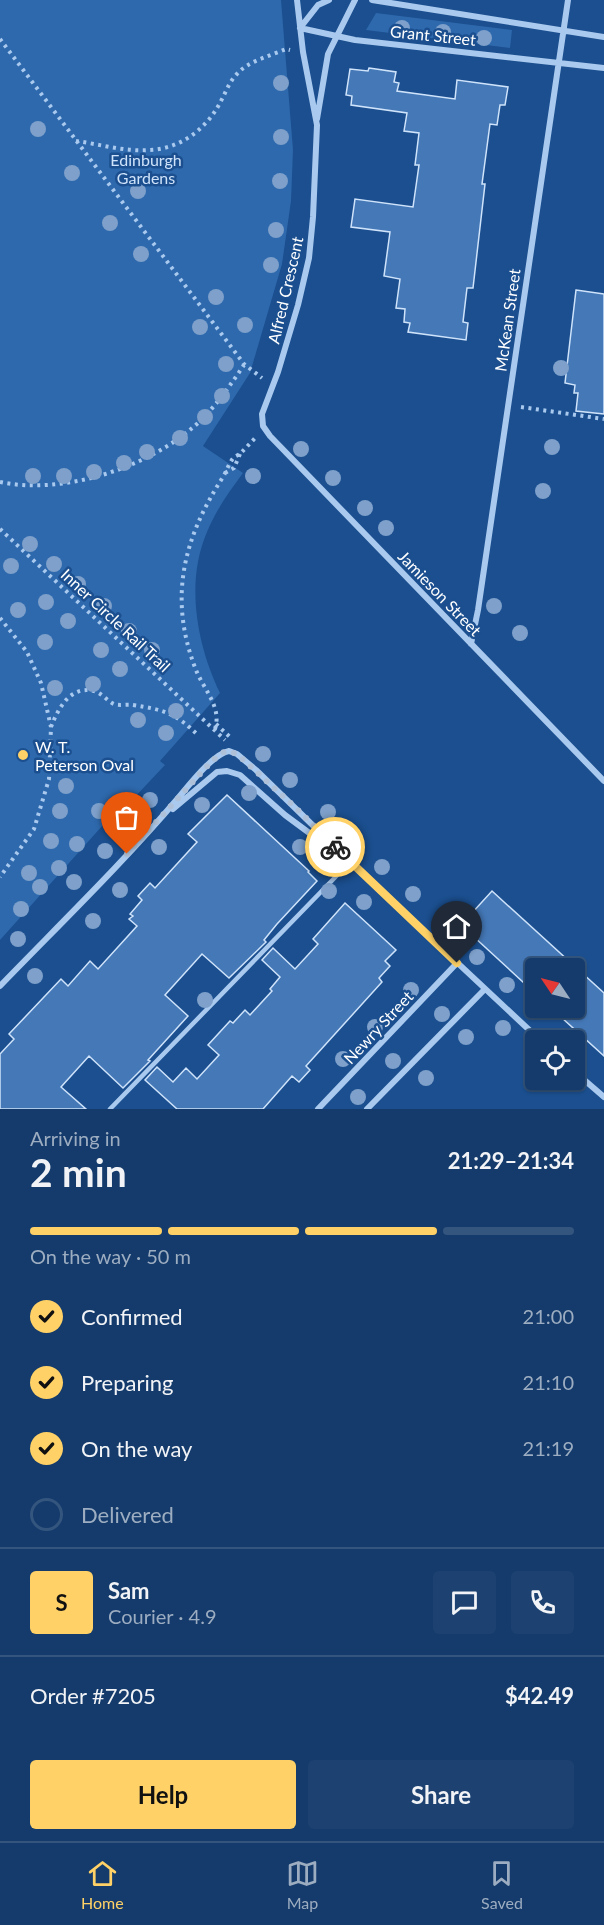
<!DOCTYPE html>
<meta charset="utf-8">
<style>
body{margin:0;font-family:Lato,sans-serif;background:#1d4271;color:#f1f3f6;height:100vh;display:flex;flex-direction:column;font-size:22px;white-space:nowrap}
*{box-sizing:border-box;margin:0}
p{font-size:20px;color:#9dadc1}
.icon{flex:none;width:33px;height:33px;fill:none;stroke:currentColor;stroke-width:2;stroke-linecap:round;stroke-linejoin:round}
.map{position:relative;height:1109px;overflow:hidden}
.panel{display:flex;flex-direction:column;background:#143b6b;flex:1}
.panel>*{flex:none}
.needle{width:39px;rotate:305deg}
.controls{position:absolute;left:525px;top:958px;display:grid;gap:12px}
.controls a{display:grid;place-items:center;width:60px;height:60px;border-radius:6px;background:#143b6b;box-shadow:0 2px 4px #0004,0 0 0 2px #33557e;font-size:30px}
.pin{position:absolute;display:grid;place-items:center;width:51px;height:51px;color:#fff;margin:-62px -26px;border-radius:50% 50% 50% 0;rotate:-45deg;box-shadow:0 0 6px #0007}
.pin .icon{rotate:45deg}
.courier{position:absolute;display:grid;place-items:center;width:60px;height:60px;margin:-30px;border:4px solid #ffd166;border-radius:50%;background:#fff;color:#222;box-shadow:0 2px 8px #0007}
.overview em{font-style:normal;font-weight:700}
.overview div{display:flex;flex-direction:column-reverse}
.overview{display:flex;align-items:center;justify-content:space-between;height:102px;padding:0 30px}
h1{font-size:39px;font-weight:700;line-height:45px}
.bar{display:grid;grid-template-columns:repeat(4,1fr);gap:9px 6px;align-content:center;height:72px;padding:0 30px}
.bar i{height:8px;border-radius:4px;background:#33557e}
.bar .on{background:#ffd166}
.bar p{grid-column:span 4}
.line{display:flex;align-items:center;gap:15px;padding:0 30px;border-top:2px solid #33557e}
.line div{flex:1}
.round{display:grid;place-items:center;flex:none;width:63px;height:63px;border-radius:6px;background:#1d4271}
ol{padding:0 30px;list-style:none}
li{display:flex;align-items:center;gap:18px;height:66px}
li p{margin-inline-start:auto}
li .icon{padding:6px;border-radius:50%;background:#ffd166;color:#111;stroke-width:4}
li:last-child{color:#9dadc1}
li i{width:33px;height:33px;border:3px solid #33557e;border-radius:50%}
.primary-button{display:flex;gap:12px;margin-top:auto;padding:12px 30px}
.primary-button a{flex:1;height:69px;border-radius:6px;background:#ffd166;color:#111;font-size:24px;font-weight:700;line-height:69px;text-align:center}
.primary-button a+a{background:#1d4271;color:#f1f3f6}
.dock{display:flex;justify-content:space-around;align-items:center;height:84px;border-top:2px solid #33557e;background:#143b6b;font-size:16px;color:#9dadc1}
.dock a{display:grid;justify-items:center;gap:3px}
.dock .on{color:#ffd166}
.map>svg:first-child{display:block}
.green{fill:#2e69ad}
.building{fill:#4478b7;stroke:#cfe3fa;stroke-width:1.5}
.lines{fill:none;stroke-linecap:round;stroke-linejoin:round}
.path{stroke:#a9c9ee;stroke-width:4;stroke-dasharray:3 4.5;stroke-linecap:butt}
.service{stroke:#a9c9ee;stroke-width:4.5}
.minor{stroke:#a9c9ee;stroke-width:6}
.tree{fill:#7ea0ca}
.done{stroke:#afc1d8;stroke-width:6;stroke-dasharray:0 10.8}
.route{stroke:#ffd166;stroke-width:8}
.poi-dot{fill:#ffd166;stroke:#1b4f8f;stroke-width:2}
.labels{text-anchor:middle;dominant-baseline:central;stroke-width:5;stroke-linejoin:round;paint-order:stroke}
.street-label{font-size:16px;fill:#fff;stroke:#1b4f8f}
.park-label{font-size:16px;fill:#cfe3fa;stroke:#1b4f8f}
.poi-label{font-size:16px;fill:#fff;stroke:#1b4f8f;text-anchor:start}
</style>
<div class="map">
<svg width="604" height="1109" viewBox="0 0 604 1109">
<rect width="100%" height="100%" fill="#1b4f8f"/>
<!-- green -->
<path class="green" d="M0,0H281L293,150L291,201L282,264L250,373L203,446L243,473C229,492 216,510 207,532C185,583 197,645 220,693L160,761L165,765L133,799L129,796L0,940Z
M376,13L512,30L510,48L366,30Z"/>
<!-- building -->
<path class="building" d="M369,68L396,72L394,82L399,83L397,91L455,99L457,80L508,87L505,105H500L497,125L490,124L482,184H485L473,288H467L463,322L468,323L466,340L408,332L410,323L404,322L405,309L396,308L400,279L384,276L390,232L351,227L355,199L413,207L419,165H415L419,133L404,131L407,113L351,105L352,96L346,95L350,69L368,71Z
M576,290L604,294V414L576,411L578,393H574L575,385L565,383Z
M227,795L309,871L308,872L317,881L277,924L264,940L266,942L229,978L202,954L165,995L188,1016L148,1060L150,1061L123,1088L89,1056L61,1087L86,1109H0V1054L14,1039L9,1034L61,979L68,986L90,961L98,969L137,926L129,919L133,916L130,914L142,900L138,896L150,883L155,888L197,842L188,834Z
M492,891L604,993V1056L551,1008H574V969H536V994L461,925Z
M345,903L396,950L385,961L390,966L379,978L382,982L306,1066L310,1070L299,1082L292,1076L263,1109H177L145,1080L157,1067L173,1082L186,1068L197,1079L219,1055L208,1045L230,1021L233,1023L245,1010L250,1015L272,991L270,989L280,977L262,960L273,948L295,969L318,944L313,939Z"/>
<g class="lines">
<!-- path -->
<path class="path" d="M0,39L244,364L262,378
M76,141C99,144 125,152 149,150C180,149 207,129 221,101C226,92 229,82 237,74C248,61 270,56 286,49L290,50
M521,407L604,419
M225,473L234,468L240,454
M0,482C62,495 143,469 191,429C212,412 229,387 244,365
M0,529L225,740
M0,618L27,652L41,683L51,727L49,779L34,829L0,877
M216,724L231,738
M51,727C58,709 70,685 94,691C102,693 107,701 114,704C119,706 127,704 133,705C165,710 175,713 199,736
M215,729C222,707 204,690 196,670C168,599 183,539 223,477C227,470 229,463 234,457L240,454L257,436"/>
<!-- service -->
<path class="service" d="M110,1109L350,862"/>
<!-- minor -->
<path class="minor" d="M297,0L303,52L317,125L313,217L309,258L298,305L278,372L262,414L263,426L270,436L604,781
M329,0L318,5L300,28L355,40L604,68
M372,0L604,37
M317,119L328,54L355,0
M471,644L478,610L568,0
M173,809L217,772L227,771L240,775L285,815L335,852
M0,986C60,924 123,863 179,797C190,784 213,754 229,751L237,754L256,770L370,881L541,1041
M574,1071L604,1097
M318,1109L457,963
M367,1109L485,989"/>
</g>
<!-- trees -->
<g class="tree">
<circle cx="402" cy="28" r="8"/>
<circle cx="443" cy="32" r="8"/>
<circle cx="484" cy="38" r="8"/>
<circle cx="281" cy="83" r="8"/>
<circle cx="38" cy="129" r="8"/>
<circle cx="281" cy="137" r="8"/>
<circle cx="72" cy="173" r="8"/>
<circle cx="280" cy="181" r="8"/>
<circle cx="138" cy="191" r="8"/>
<circle cx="110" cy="223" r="8"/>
<circle cx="276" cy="230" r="8"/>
<circle cx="141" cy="254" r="8"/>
<circle cx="271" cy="265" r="8"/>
<circle cx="216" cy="297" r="8"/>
<circle cx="245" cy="325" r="8"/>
<circle cx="200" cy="327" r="8"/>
<circle cx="226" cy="364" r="8"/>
<circle cx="561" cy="368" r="8"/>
<circle cx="222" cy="396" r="8"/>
<circle cx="205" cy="417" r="8"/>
<circle cx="180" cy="438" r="8"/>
<circle cx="552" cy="447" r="8"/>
<circle cx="301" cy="449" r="8"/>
<circle cx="147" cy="452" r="8"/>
<circle cx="124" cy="463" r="8"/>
<circle cx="94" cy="472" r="8"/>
<circle cx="33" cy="476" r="8"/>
<circle cx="64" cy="476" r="8"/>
<circle cx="253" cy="476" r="8"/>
<circle cx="333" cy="478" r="8"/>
<circle cx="543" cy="491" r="8"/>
<circle cx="365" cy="508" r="8"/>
<circle cx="386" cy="528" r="8"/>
<circle cx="30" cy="544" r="8"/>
<circle cx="54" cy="564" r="8"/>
<circle cx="11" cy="566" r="8"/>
<circle cx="78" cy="584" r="8"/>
<circle cx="46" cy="602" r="8"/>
<circle cx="104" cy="606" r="8"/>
<circle cx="494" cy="606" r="8"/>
<circle cx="18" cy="610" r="8"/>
<circle cx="68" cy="621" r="8"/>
<circle cx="129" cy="631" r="8"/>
<circle cx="520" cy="633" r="8"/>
<circle cx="45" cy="642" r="8"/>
<circle cx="101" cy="650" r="8"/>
<circle cx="152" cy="650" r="8"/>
<circle cx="120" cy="669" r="8"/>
<circle cx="93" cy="684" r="8"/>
<circle cx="55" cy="688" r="8"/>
<circle cx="176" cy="711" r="8"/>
<circle cx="138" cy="720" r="8"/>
<circle cx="166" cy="733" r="8"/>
<circle cx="263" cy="754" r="8"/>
<circle cx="290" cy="780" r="8"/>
<circle cx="66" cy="786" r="8"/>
<circle cx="249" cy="793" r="8"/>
<circle cx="150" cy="800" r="8"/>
<circle cx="202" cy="805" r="8"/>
<circle cx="60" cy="811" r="8"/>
<circle cx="99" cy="811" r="8"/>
<circle cx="328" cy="812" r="8"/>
<circle cx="124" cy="826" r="8"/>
<circle cx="355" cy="839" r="8"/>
<circle cx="51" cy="841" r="8"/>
<circle cx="77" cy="844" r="8"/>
<circle cx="159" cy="847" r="8"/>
<circle cx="300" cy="847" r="8"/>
<circle cx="105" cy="851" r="8"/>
<circle cx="382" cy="867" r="8"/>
<circle cx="59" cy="868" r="8"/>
<circle cx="29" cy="873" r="8"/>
<circle cx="74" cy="882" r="8"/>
<circle cx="40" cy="887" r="8"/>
<circle cx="120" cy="890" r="8"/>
<circle cx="329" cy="891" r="8"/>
<circle cx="413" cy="894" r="8"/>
<circle cx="364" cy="902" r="8"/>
<circle cx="21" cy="909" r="8"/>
<circle cx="93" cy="921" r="8"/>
<circle cx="446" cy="922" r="8"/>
<circle cx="18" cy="939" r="8"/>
<circle cx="477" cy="957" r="8"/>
<circle cx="35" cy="976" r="8"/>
<circle cx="507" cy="985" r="8"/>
<circle cx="411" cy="990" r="8"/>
<circle cx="205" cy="1000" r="8"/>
<circle cx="442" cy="1014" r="8"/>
<circle cx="375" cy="1027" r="8"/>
<circle cx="503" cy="1028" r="8"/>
<circle cx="466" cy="1037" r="8"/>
<circle cx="343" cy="1059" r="8"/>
<circle cx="393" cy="1061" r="8"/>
<circle cx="426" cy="1078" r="8"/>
<circle cx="358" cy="1097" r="8"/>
</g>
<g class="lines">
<!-- done -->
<path class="done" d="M127,854L212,761L224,752H232L239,756L295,807L335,847"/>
<!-- route -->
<path class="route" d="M335,847L457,963"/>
</g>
<!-- markers -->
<circle class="poi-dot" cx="23" cy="755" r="6"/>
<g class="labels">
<!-- street labels -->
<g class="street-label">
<text transform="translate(433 35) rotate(6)">Grant Street</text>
<text transform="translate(285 290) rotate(-77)">Alfred Crescent</text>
<text transform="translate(507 320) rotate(-82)">McKean Street</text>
<text transform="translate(440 593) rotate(46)">Jamieson Street</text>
<text transform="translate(116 620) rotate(43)">Inner Circle Rail Trail</text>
<text transform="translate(378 1027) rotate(-47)">Newry Street</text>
</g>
<!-- park labels -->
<g class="park-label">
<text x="146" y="159">Edinburgh<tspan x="146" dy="18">Gardens</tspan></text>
</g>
<!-- poi labels -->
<g class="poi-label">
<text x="35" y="746">W. T.<tspan x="35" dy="18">Peterson Oval</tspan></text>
</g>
</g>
</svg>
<div class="controls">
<a><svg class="needle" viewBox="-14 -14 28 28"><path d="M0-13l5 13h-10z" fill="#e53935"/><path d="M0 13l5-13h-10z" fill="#9dadc1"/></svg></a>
<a><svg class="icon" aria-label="locate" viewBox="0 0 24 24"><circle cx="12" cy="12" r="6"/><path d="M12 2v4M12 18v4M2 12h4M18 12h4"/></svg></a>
</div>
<div class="pin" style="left:127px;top:854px;background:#ea580c"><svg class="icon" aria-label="bag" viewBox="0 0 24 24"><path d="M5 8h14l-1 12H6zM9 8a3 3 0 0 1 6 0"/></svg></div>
<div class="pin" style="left:457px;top:963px;background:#1f2937"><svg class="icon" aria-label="home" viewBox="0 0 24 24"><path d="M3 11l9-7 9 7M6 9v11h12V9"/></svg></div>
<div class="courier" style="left:335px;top:847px"><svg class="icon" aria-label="bike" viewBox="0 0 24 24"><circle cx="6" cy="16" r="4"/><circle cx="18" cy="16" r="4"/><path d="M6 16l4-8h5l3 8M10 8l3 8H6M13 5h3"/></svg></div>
</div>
<section class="panel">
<div class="overview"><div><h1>2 min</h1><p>Arriving in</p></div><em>21:29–21:34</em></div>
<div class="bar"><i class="on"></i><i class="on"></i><i class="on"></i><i></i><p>On the way · 50 m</p></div>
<ol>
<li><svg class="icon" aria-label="check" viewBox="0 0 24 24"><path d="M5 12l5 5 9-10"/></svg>Confirmed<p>21:00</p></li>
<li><svg class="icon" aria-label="check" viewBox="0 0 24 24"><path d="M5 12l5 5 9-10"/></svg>Preparing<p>21:10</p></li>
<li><svg class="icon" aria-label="check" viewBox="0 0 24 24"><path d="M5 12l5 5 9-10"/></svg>On the way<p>21:19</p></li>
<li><i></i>Delivered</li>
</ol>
<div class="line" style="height:108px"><b class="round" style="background:#ffd166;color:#111">S</b><div><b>Sam</b><p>Courier · 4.9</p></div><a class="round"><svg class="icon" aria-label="chat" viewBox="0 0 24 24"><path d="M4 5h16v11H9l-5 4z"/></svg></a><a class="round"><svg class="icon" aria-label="phone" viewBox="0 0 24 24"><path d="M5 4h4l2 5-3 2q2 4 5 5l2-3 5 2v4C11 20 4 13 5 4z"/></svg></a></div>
<div class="line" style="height:78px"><div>Order #7205</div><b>$42.49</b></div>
<div class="primary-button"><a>Help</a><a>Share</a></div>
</section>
<nav class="dock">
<a class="on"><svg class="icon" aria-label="home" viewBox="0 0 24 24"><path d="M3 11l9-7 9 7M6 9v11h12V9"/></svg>Home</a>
<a><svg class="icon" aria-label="map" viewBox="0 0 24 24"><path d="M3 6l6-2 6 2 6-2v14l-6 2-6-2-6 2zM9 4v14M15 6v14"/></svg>Map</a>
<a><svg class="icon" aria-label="saved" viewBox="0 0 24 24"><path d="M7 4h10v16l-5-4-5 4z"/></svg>Saved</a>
</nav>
